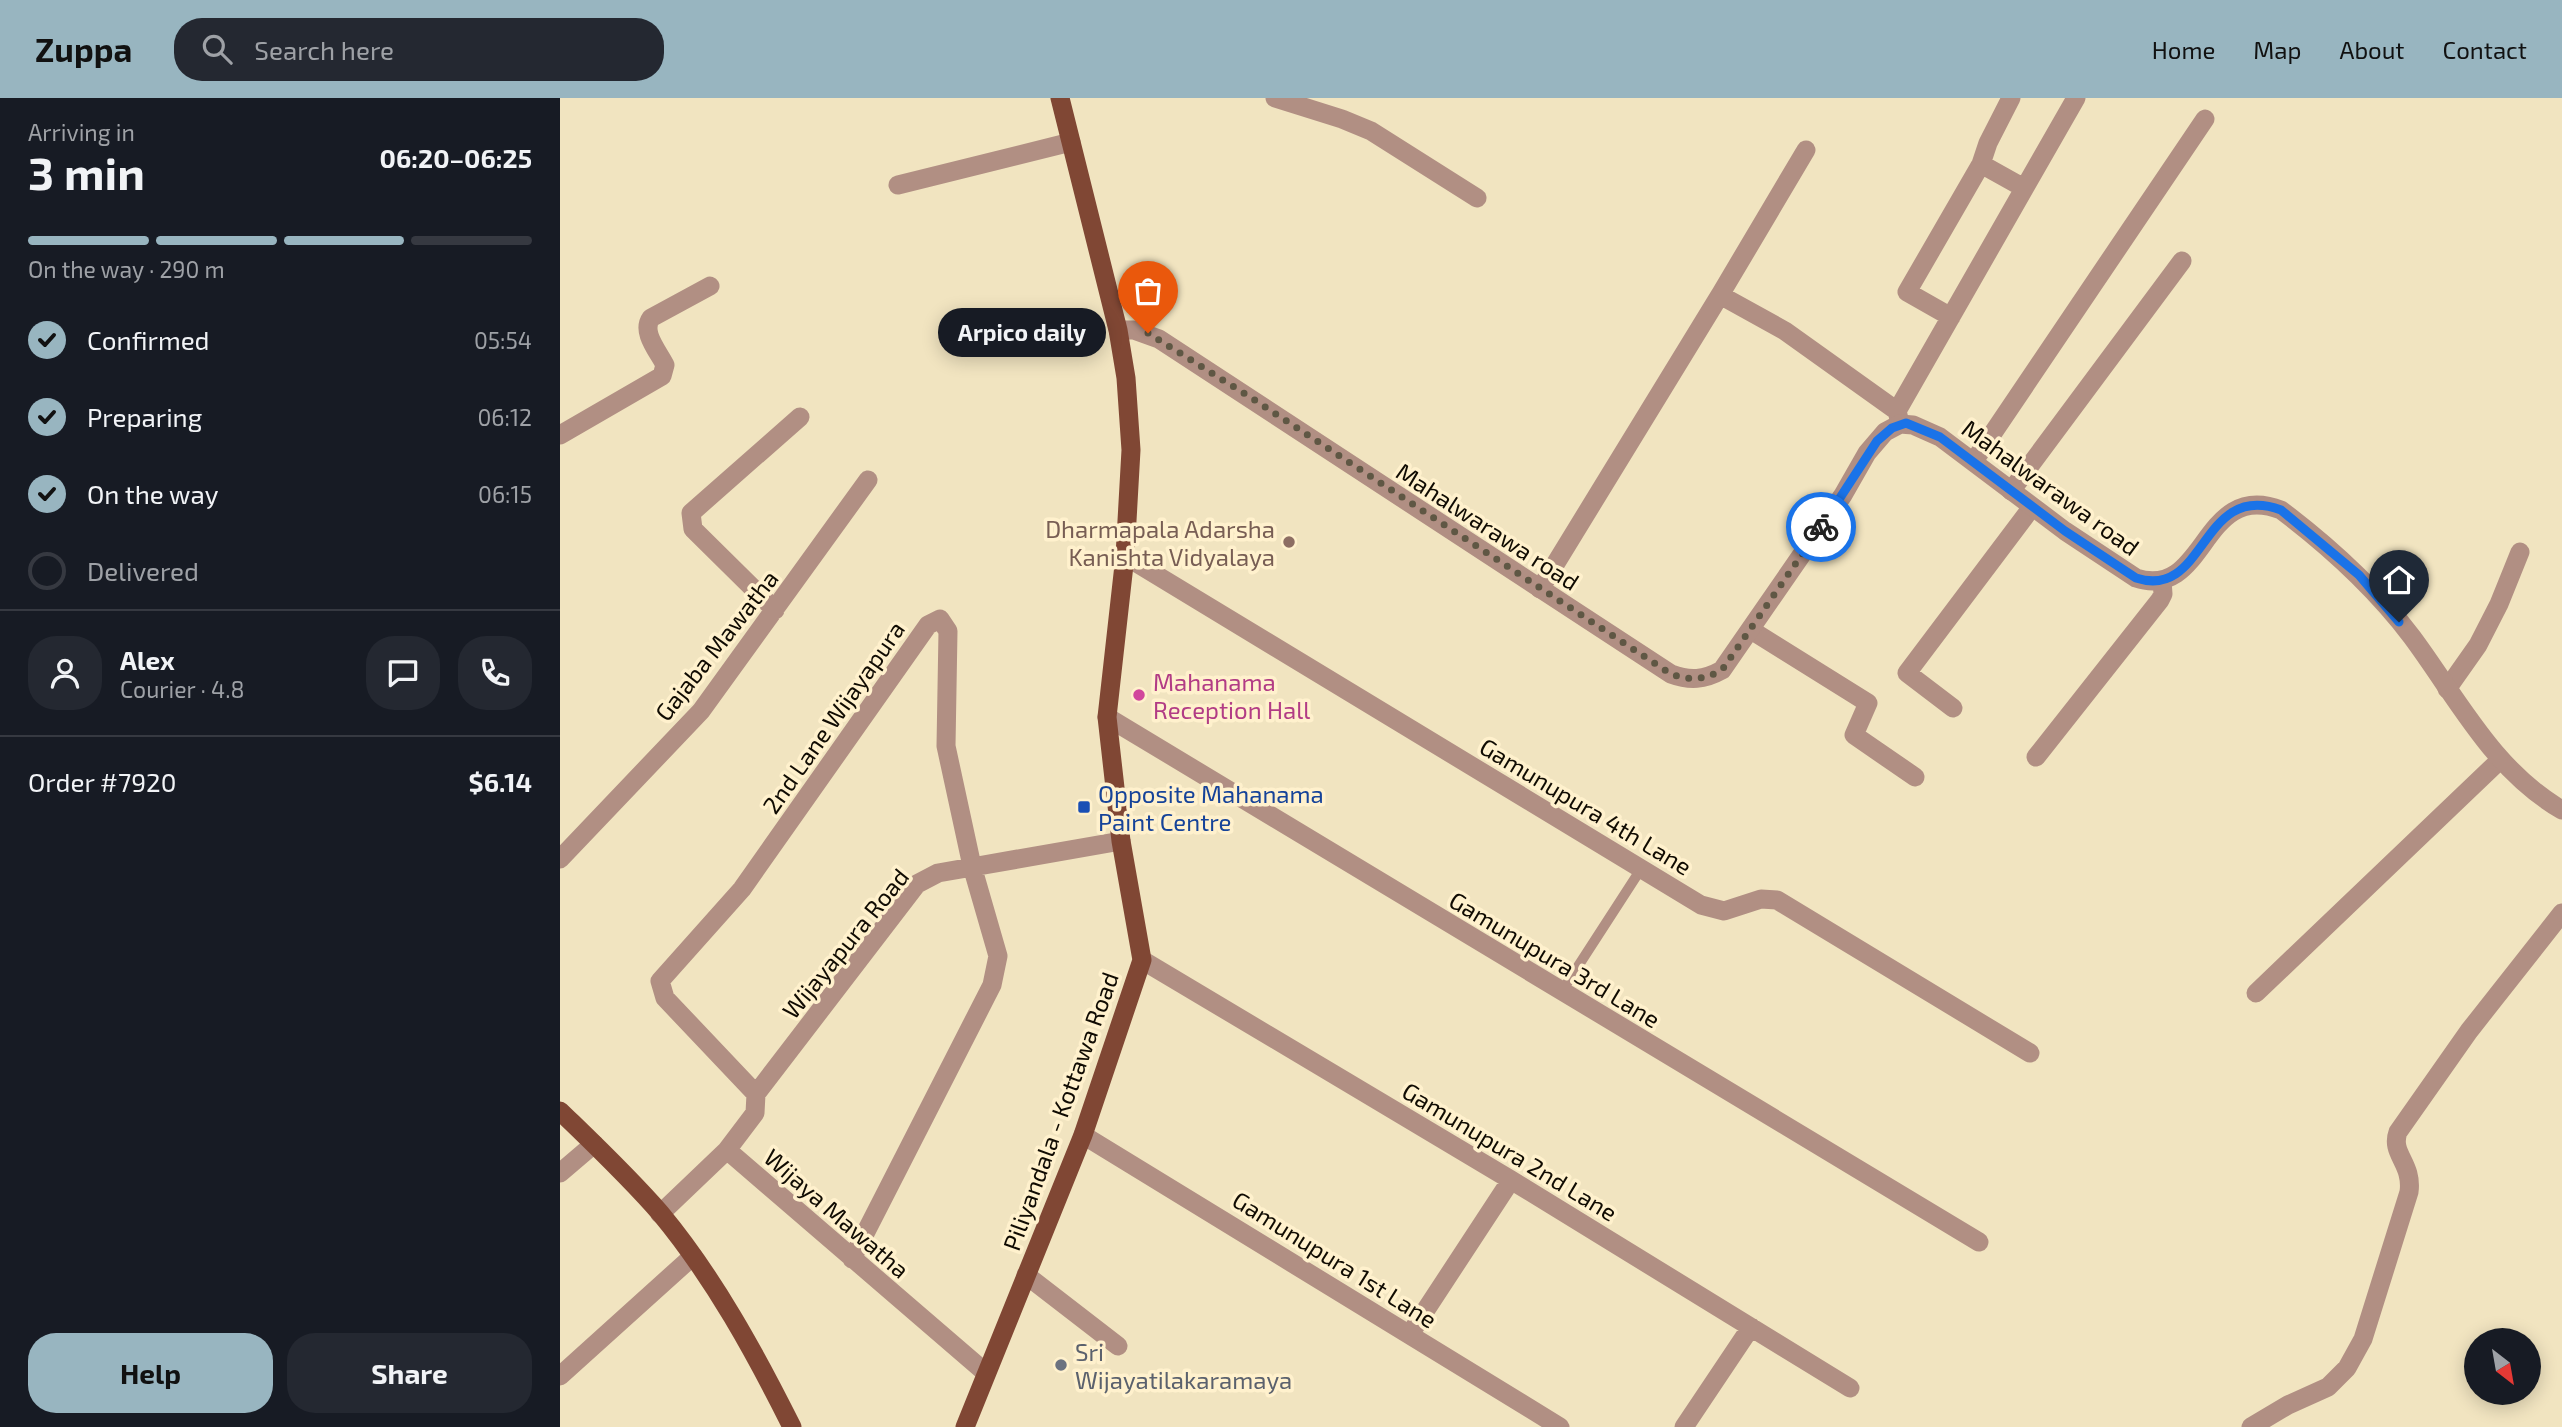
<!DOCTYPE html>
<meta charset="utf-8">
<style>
body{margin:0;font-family:"Exo 2",sans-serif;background:#242831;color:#f1f3f6;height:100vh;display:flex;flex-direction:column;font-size:26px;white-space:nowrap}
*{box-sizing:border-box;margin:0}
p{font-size:23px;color:#9ea1a6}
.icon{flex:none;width:38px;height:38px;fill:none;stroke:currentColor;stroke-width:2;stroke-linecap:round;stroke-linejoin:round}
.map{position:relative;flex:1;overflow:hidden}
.panel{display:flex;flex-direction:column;background:#171b24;width:560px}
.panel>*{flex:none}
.needle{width:46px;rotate:149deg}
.controls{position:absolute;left:1904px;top:1230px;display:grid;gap:14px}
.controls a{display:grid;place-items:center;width:77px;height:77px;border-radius:50%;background:#171b24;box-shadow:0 4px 18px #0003;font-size:35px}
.pin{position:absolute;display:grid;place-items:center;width:60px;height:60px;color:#fff;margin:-72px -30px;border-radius:50% 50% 50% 0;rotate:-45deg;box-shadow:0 0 7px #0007}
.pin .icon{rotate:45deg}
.courier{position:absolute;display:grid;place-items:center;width:70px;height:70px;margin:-35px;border:5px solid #1a73e8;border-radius:50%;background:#fff;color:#222;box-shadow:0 2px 9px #0007}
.bubble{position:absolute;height:49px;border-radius:24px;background:#171b24;box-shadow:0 4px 18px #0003;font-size:23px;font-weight:700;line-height:49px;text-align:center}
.overview em{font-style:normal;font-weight:700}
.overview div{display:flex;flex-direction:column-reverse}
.overview{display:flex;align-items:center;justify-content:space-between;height:119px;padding:0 28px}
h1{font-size:46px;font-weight:700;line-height:52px}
.bar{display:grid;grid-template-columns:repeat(4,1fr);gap:10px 7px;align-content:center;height:84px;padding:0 28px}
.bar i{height:9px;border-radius:5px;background:#363941}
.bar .on{background:#98b5c0}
.bar p{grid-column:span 4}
.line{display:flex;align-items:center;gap:18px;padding:0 28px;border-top:2px solid #363941}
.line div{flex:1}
.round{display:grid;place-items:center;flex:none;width:74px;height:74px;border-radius:28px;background:#242831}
ol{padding:0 28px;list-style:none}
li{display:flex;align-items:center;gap:21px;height:77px}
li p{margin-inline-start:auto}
li .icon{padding:7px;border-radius:50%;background:#98b5c0;color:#111;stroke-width:4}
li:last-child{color:#9ea1a6}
li i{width:38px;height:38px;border:4px solid #363941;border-radius:50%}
.primary-button{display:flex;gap:14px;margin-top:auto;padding:14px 28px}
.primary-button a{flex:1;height:80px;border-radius:28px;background:#98b5c0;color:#111;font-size:28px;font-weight:700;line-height:80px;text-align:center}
.primary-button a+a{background:#242831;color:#f1f3f6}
header{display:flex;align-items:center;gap:42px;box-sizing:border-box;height:98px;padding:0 35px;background:#98b5c0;color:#111}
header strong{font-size:33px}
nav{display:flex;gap:38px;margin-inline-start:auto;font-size:24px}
.search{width:490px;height:63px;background:#242831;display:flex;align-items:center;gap:18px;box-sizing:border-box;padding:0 24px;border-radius:28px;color:#9ea1a6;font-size:26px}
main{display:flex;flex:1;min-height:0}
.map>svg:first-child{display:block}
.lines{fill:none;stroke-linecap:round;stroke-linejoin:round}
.service{stroke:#b18f83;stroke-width:10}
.minor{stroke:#b18f83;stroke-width:19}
.tertiary{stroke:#b18f83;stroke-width:19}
.primary{stroke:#804734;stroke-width:19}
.done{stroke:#5f5744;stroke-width:7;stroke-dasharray:0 12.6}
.route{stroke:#1a73e8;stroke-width:9}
.education-dot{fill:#8d6e63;stroke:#fff1cd;stroke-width:2.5}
.hotel-dot{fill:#d1479c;stroke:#fff1cd;stroke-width:2.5}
.transit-dot{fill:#1a4fb4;stroke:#fff1cd;stroke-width:2.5}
.worship-dot{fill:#6b7280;stroke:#fff1cd;stroke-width:2.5}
.labels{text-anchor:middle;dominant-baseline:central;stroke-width:7;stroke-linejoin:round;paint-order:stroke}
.street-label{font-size:24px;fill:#100b02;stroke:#fff1cd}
.education-label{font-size:24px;fill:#785e54;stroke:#fff1cd;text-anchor:end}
.hotel-label{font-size:24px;fill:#b23c85;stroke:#fff1cd;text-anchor:start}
.transit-label{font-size:24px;fill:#164399;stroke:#fff1cd;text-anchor:start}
.worship-label{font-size:24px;fill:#5b616d;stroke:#fff1cd;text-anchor:start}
</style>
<header>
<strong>Zuppa</strong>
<div class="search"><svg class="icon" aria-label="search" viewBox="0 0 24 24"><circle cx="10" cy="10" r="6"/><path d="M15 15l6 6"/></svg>Search here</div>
<nav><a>Home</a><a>Map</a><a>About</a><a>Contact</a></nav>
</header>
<main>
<section class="panel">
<div class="overview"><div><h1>3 min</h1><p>Arriving in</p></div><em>06:20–06:25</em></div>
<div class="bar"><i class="on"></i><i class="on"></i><i class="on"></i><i></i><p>On the way · 290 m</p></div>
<ol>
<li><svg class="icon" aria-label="check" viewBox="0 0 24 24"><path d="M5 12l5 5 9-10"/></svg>Confirmed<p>05:54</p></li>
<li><svg class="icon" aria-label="check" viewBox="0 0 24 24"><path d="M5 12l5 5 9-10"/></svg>Preparing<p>06:12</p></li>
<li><svg class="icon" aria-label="check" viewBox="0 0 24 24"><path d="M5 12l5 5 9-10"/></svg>On the way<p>06:15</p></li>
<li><i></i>Delivered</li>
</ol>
<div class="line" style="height:126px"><a class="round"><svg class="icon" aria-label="person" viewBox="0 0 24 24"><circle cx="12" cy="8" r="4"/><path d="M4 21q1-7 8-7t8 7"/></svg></a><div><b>Alex</b><p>Courier · 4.8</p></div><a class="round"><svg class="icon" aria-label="chat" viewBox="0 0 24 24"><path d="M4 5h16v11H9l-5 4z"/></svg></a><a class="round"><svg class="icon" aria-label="phone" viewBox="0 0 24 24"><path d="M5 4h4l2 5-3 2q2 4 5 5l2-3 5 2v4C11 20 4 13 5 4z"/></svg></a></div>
<div class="line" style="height:91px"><div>Order #7920</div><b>$6.14</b></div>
<div class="primary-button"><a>Help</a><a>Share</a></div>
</section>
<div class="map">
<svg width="2002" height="1329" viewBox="0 0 2002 1329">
<rect width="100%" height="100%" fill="#f1e4c0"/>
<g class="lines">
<!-- service -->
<path class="service" d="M1002,893L1081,771"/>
<!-- minor -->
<path class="minor" d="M715,0L782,21L811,33L917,100
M1246,52L1160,197L1225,233L1337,313
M1421,66L1428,45L1451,0
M338,87L511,44
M1391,219L1347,194L1421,66L1464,90
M1340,325L1337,313L1516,0
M0,337L102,278L105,267C98,253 81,234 91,220L150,188
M1414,363L1645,21
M1451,393L1622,163
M565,458L1141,807L1164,813L1201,801L1217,802L1470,955
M980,491L1160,197
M215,512L133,431L131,415L240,319
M1191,532L1308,605L1294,637L1355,679
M1887,591L1918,547L1939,506L1960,454
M1393,610L1347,575L1472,409
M547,619L1419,1144
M1476,659L1600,502L1603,496L1602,483
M0,761L141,613L308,382
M582,862L951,1082L1290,1290
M1696,895L1940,662
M196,996L357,786L378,775L561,743
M523,1037L1000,1329
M167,1052L195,1015L196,996L105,900L100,883L182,791L368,527L380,521L388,533L386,648L412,768L438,858L432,887L292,1161
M0,1075L34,1046
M100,1116L167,1052L426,1275
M466,1177L558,1248
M850,1236L951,1082
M0,1278L133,1158
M1124,1329L1191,1229
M1691,1329L1728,1307L1768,1289L1787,1270L1803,1241L1849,1094C1853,1065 1830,1056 1838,1034L1909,933L2002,815"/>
<!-- tertiary -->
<path class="tertiary" d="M558,232H574L599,241L1111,576C1130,583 1144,582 1162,572L1283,397L1307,355L1325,334L1340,326L1353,327L1380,339L1505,433L1576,480C1647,503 1641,381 1721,412C1770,449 1815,490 1852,539C1898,601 1933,672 2002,712"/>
<!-- primary -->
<path class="primary" d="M0,1013C34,1046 70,1080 101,1116C154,1180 195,1255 232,1329
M405,1329L523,1037L582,862L561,743L547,619L565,458L571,352L566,280L558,232L500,0"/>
</g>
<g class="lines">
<!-- done -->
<path class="done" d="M588,235L690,299L1111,576C1130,583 1144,582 1162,572L1261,429"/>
<!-- route -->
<path class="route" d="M1261,429L1317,343L1332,330L1346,325L1380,339L1505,433L1576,480C1647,503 1640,382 1721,412L1799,477L1839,524"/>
</g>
<!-- markers -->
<circle class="education-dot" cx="729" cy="444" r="7"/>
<circle class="hotel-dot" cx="579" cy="597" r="7"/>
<rect class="transit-dot" x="517" y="702" width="14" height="14" rx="3.5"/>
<circle class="worship-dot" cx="501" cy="1267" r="7"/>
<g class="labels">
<!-- street labels -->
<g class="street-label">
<text transform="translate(1491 389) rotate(36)">Mahalwarawa road</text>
<text transform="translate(928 428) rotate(33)">Mahalwarawa road</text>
<text transform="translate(156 547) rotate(-52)">Gajaba Mawatha</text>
<text transform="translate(273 619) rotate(-55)">2nd Lane Wijayapura</text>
<text transform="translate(1026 708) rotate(31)">Gamunupura 4th Lane</text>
<text transform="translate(285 845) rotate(-51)">Wijayapura Road</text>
<text transform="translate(995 861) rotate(31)">Gamunupura 3rd Lane</text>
<text transform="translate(500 1013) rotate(-70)">Piliyandala - Kottawa Road</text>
<text transform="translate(950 1053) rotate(31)">Gamunupura 2nd Lane</text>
<text transform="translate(277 1115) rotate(41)">Wijaya Mawatha</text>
<text transform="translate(775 1161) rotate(32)">Gamunupura 1st Lane</text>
</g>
<!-- education labels -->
<g class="education-label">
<text x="715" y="430">Dharmapala Adarsha<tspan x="715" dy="28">Kanishta Vidyalaya</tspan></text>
</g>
<!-- hotel labels -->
<g class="hotel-label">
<text x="593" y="583">Mahanama<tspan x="593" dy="28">Reception Hall</tspan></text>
</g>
<!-- transit labels -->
<g class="transit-label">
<text x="538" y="695">Opposite Mahanama<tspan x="538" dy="28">Paint Centre</tspan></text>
</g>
<!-- worship labels -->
<g class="worship-label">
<text x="515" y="1253">Sri<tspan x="515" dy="28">Wijayatilakaramaya</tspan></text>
</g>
</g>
</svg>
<div class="controls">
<a><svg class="needle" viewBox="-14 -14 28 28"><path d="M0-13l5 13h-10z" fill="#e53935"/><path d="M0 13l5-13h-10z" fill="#9ea1a6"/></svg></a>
</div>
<div class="pin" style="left:588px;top:235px;background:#ea580c"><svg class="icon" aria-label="bag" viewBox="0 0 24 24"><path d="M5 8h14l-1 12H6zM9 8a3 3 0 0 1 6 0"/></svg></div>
<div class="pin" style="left:1839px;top:524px;background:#1f2937"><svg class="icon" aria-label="home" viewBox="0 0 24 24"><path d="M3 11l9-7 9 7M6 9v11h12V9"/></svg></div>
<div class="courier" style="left:1261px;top:429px"><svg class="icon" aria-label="bike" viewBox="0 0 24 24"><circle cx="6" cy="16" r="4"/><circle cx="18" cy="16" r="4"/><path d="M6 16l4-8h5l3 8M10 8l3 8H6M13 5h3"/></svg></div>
<div class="bubble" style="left:378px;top:210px;width:168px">Arpico daily</div>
</div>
</main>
